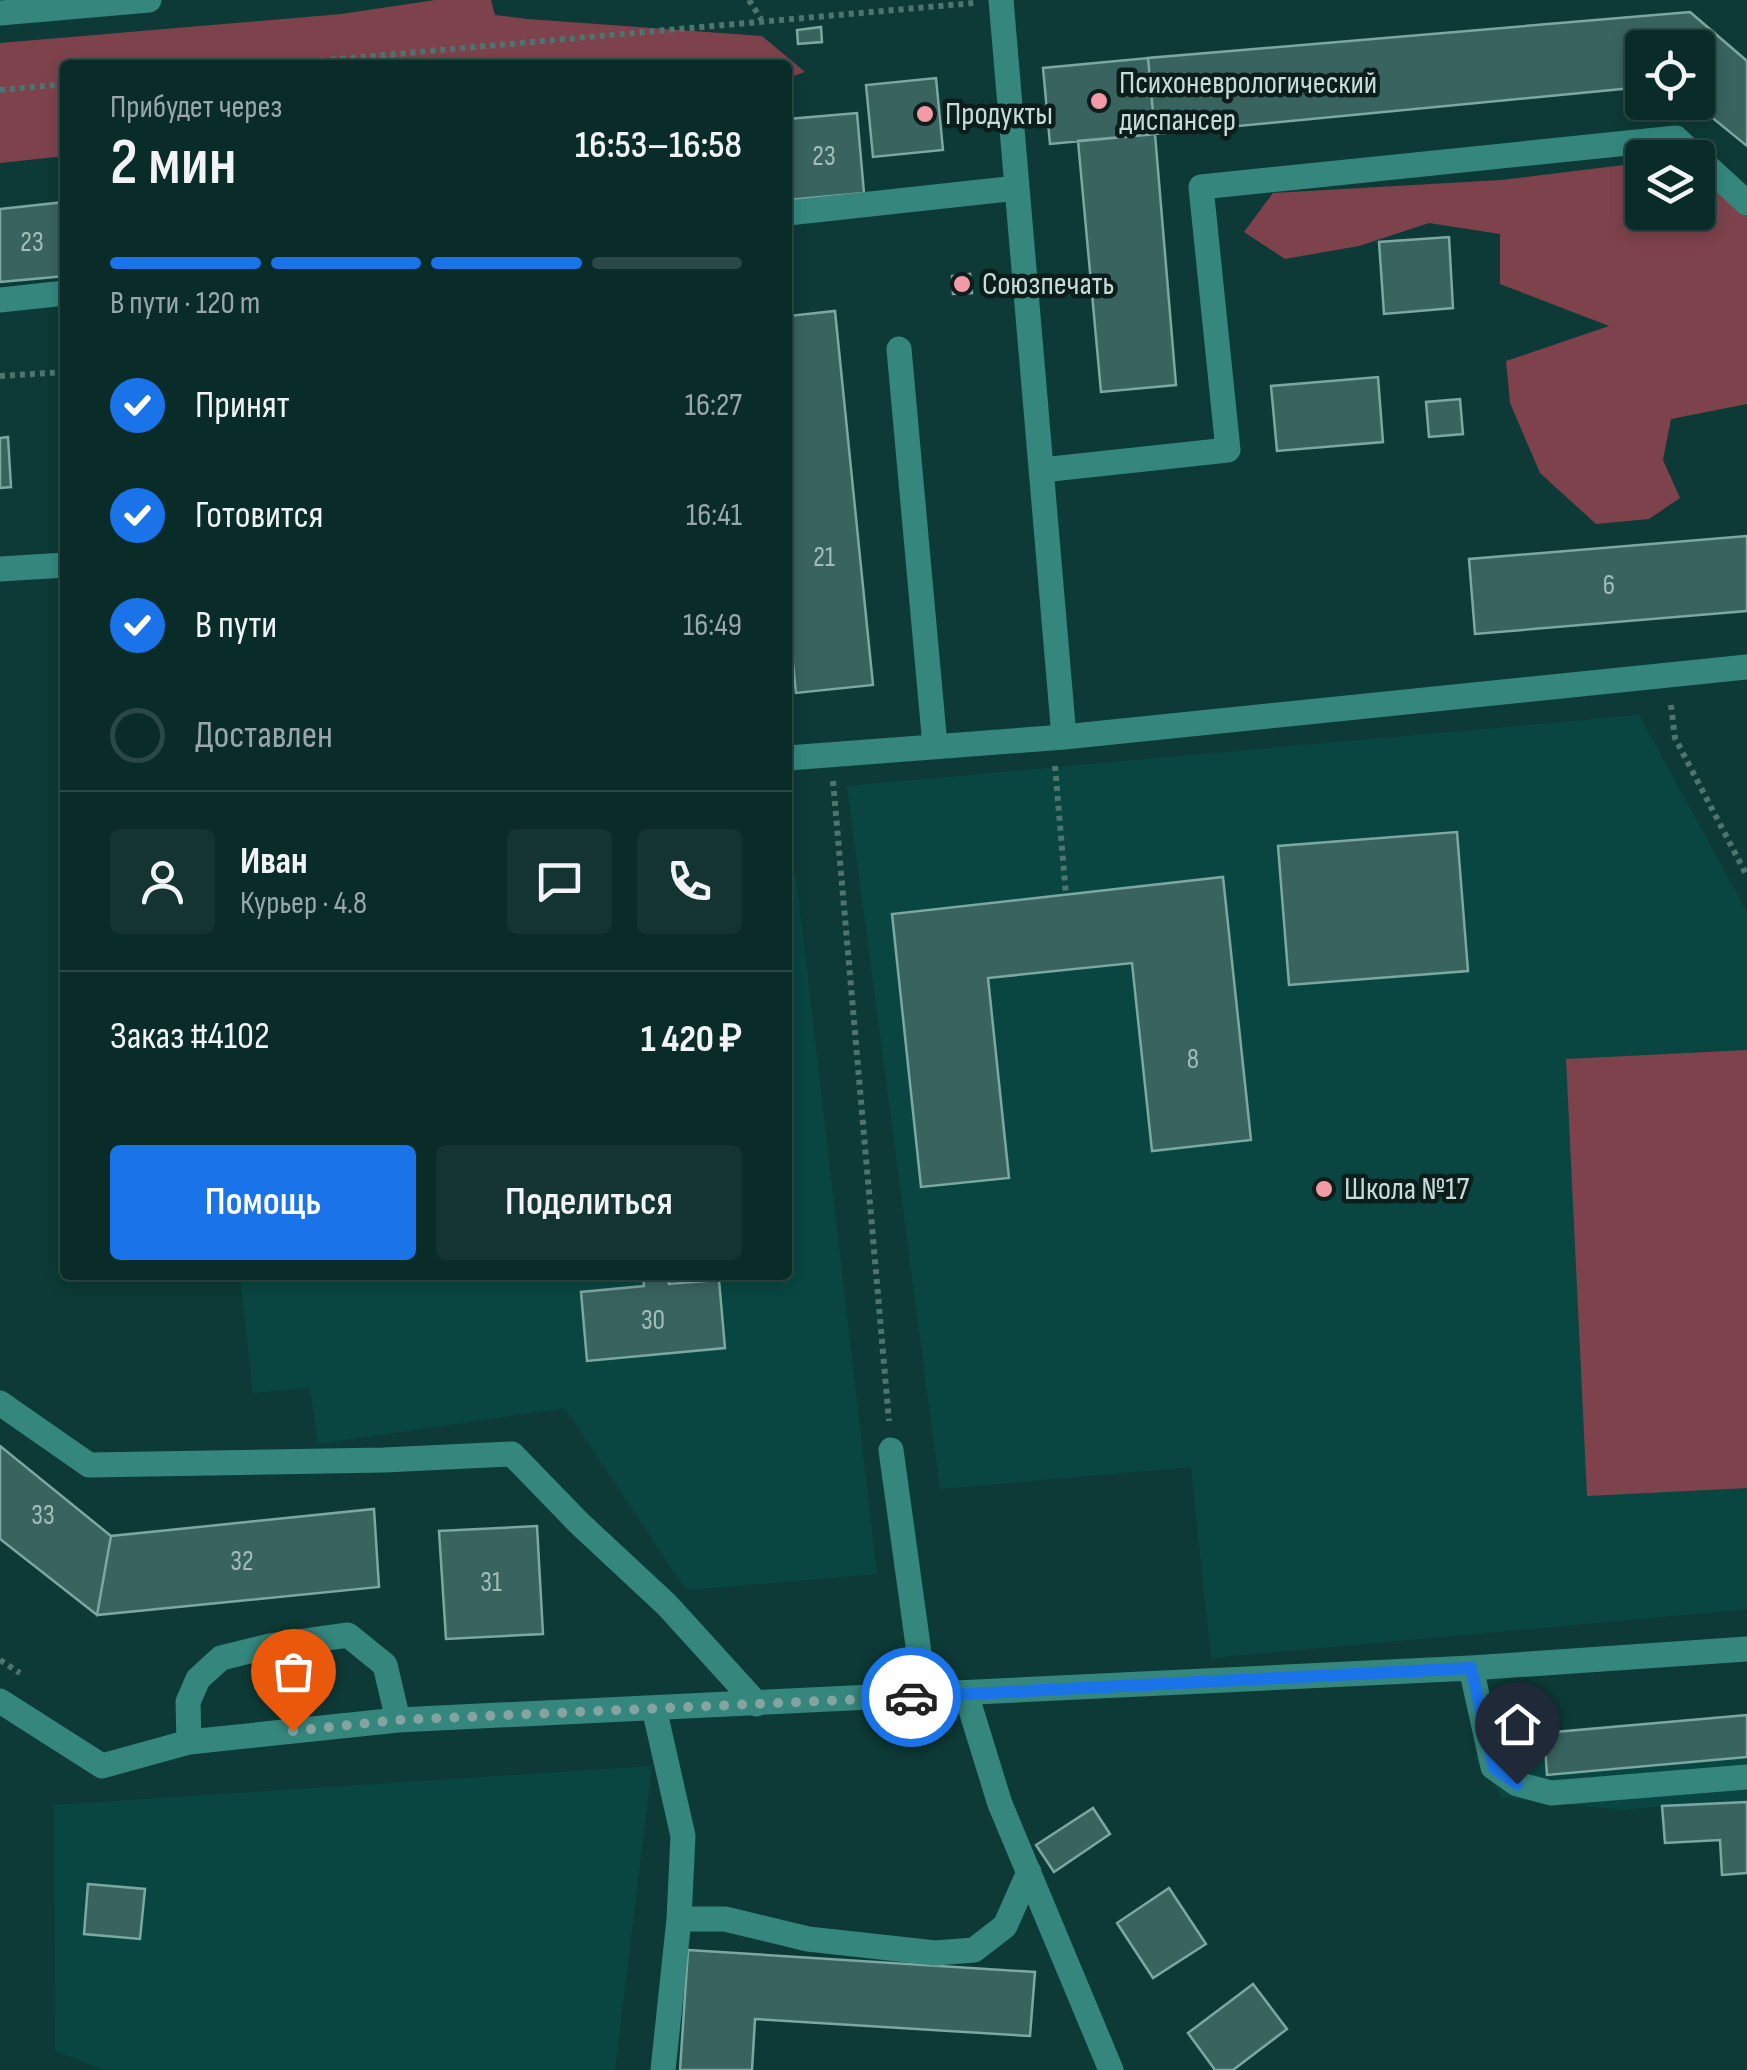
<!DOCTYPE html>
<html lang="ru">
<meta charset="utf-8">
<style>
body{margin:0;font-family:"Sofia Sans Condensed",sans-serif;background:#133430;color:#f1f3f6;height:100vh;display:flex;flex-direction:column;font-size:38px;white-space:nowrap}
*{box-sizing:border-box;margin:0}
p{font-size:32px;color:#99a7a8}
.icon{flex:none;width:55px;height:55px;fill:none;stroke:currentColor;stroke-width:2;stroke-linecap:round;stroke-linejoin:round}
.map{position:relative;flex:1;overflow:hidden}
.side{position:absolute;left:60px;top:60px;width:732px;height:1220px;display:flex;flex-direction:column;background:#0a2c28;border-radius:10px;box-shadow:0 5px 15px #0003,0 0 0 2px #2a4845}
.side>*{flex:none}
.fabs{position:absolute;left:1625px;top:30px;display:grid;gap:20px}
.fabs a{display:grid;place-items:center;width:90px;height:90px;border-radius:10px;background:#0a2c28;box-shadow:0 5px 15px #0003,0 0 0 2px #2a4845;font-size:50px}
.pin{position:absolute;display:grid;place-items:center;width:85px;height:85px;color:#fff;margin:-102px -42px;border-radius:50% 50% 50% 0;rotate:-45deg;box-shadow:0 0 10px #0007}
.pin .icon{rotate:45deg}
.courier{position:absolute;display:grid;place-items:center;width:100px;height:100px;margin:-50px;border:8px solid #1a73e8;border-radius:50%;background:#fff;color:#222;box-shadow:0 2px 12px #0007}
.head em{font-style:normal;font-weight:600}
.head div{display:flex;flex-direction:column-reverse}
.head{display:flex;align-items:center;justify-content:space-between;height:170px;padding:0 50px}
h1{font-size:65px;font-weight:600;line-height:75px}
.bar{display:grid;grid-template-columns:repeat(4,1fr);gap:15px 10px;align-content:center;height:120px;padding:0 50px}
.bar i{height:12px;border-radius:8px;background:#2a4845}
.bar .current{background:#1a73e8}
.bar p{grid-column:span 4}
.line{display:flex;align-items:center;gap:25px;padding:0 50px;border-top:2px solid #2a4845}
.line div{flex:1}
.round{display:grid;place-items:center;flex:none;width:105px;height:105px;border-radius:10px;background:#133430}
ol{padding:0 50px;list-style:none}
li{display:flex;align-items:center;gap:30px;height:110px}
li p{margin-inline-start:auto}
li .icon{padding:10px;border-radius:50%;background:#1a73e8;color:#fff;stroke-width:4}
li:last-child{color:#99a7a8}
li i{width:55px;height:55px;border:5px solid #2a4845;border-radius:50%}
.button{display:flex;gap:20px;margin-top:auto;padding:20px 50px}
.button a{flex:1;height:115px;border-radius:10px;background:#1a73e8;color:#fff;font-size:40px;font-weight:600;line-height:115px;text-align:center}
.button a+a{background:#133430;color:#f1f3f6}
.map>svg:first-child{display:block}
.built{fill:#094641}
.green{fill:#7d424c}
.building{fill:#39635e;stroke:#7ca8a2;stroke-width:2.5}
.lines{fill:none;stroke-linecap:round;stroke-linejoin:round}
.path{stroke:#4f7470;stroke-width:6;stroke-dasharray:5 5;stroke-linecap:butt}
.minor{stroke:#35877e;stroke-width:25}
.done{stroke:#85a3a0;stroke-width:10;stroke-dasharray:0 18}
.route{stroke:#1a73e8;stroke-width:12}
.poi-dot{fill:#f39aa7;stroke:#0c1d1b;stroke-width:4}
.labels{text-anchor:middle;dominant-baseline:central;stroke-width:9;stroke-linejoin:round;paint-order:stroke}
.number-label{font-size:28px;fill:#a3beba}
.poi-label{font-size:32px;fill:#c6dcd9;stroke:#0c1d1b;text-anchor:start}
</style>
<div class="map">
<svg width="1747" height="2070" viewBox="0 0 1747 2070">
<rect width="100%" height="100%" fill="#0d3a36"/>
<!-- built -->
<path class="built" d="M1639,715L1747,912V1609L1211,1658L1191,1467L940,1489L847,786Z
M796,876L877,1574L686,1590L565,1408L318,1444L310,1388L253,1393L240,1275H788V877Z
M1747,1715V1873L1722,1875L1720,1840L1665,1843L1662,1806L1623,1810L1503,1798L1474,1757L1544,1733Z
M652,1766L615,2070H105L55,2051L54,1805Z"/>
<!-- green -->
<path class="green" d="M435,0H491L495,15L528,19L762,36L805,72L788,78V65H65V156L0,163V43L341,14Z
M1632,164H1642V212H1698V173L1747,217V404L1671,419L1663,460L1680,498L1649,519L1596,524L1540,473L1510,403L1506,361L1609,326L1500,284V234L1429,223L1359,246L1285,259L1244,232L1273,193L1501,180Z
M1747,1050V1488L1587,1496L1566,1059Z"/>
<!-- building -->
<path class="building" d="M1690,12L1747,61V146L1693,102H1698V48H1642V87L1155,134L1148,58Z
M821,27L822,42L798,44L797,30Z
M1148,58L1155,134L1050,144L1043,68Z
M936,78L943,150L873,157L866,85Z
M857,113L864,193L788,200V119Z
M1155,134L1176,385L1101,392L1078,141Z
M65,202V276L0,282V209Z
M1449,237L1453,308L1384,314L1379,242Z
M970,274L972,293L953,294L952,276Z
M835,311L873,685L796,693L788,613V316Z
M1378,377L1383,442L1277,451L1271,386Z
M1460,399L1463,434L1429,437L1426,402Z
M8,437L11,487L0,488V438Z
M1747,536V611L1475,634L1469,559Z
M1457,832L1468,971L1289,985L1278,846Z
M1223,877L1251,1140L1152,1151L1132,963L988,978L1009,1178L921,1187L892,914Z
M643,1275H668L669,1284L719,1280L725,1348L587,1361L581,1292L644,1286Z
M0,1446L111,1536L97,1615L0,1539Z
M374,1509L379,1587L97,1615L111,1536Z
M537,1526L543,1634L446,1639L439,1531Z
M1747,1715V1757L1547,1775L1544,1733Z
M1747,1802V1873L1722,1875L1720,1840L1665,1843L1662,1806Z
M1093,1808L1110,1834L1054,1872L1036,1845Z
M88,1884L145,1889L140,1939L84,1934Z
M1169,1888L1206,1944L1153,1978L1117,1923Z
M688,1950L1035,1972L1030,2036L755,2019L752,2070H680Z
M1253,1984L1287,2029L1233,2070H1215L1188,2033Z"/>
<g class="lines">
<!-- path -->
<path class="path" d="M749,0L761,19
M271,65L974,3
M0,90L65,84
M0,376L65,372
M1671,705L1675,738L1747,876
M1055,766L1066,895
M833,781L889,1421
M0,1660L20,1673"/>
<!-- minor -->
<path class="minor" d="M1001,0L1064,737L1747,667
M0,13L149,0
M1698,158L1747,203
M788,213L1017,188
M0,300L65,293
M899,349L935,746
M1042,470L1228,450L1201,187L1676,138L1697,158
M0,569L65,565
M788,758L1064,737
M0,1403L89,1465L384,1460L512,1454L579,1523L667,1605L757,1704
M891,1450L925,1696
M1471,1668L1493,1767L1517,1784L1551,1793L1747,1777
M966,1694L1000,1804L1111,2070
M0,1701L102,1766L189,1742L398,1720L1471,1668L1747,1649
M654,1708L683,1836L679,1919
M189,1742L188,1702L198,1679L221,1658L270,1646L348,1635L385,1665L398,1720
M663,2070L679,1919H725L808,1939L935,1953L974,1950L1005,1926L1029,1872"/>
</g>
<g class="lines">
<!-- done -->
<path class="done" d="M293,1731L398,1720L911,1697"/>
<!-- route -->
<path class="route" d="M911,1697L1471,1668L1494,1768L1517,1784"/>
</g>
<!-- markers -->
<g class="poi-dot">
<circle cx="1099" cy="101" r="10"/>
<circle cx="925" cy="114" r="10"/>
<circle cx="962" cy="284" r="10"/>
<circle cx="1324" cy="1189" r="10"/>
</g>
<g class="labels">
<!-- number labels -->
<g class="number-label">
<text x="824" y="156">23</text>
<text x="32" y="242">23</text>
<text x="824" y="557">21</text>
<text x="1609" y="585">6</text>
<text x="1193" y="1059">8</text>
<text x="653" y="1320">30</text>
<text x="43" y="1515">33</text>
<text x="242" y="1561">32</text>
<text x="491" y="1582">31</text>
</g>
<!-- poi labels -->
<g class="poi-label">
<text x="1119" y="83">Психоневрологический<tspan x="1119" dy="37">диспансер</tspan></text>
<text x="945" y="114">Продукты</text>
<text x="982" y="284">Союзпечать</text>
<text x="1344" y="1189">Школа №17</text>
</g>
</g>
</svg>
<div class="fabs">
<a><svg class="icon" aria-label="locate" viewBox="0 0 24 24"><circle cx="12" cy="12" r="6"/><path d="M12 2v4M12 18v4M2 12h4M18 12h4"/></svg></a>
<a><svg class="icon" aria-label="layers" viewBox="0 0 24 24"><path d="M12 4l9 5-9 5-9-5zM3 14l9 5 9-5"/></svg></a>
</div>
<div class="pin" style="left:293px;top:1731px;background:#ea580c"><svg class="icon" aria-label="bag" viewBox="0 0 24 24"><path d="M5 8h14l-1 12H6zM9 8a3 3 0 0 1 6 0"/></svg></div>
<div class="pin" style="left:1517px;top:1784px;background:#1f2937"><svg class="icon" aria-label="home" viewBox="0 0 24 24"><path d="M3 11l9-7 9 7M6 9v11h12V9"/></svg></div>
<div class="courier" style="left:911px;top:1697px"><svg class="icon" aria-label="car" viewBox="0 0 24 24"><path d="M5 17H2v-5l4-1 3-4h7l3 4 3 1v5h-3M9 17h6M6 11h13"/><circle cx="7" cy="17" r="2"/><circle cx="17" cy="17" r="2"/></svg></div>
<section class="side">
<div class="head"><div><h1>2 мин</h1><p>Прибудет через</p></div><em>16:53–16:58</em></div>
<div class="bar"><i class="current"></i><i class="current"></i><i class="current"></i><i></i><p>В пути · 120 m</p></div>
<ol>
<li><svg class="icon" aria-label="check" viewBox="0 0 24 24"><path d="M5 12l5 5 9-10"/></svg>Принят<p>16:27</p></li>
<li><svg class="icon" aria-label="check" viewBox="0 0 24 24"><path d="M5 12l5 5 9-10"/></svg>Готовится<p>16:41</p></li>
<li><svg class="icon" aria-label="check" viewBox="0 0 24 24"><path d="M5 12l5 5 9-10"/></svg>В пути<p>16:49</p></li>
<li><i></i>Доставлен</li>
</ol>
<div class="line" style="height:180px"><a class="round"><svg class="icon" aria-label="person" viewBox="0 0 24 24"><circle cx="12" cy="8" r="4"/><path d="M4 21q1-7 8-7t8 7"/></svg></a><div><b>Иван</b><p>Курьер · 4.8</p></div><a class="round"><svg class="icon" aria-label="chat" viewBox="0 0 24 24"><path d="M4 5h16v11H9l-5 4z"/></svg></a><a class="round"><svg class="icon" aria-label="phone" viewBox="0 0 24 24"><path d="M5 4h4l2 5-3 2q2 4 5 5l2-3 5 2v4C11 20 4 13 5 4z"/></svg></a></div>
<div class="line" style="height:130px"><div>Заказ #4102</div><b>1 420 ₽</b></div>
<div class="button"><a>Помощь</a><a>Поделиться</a></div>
</section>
</div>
